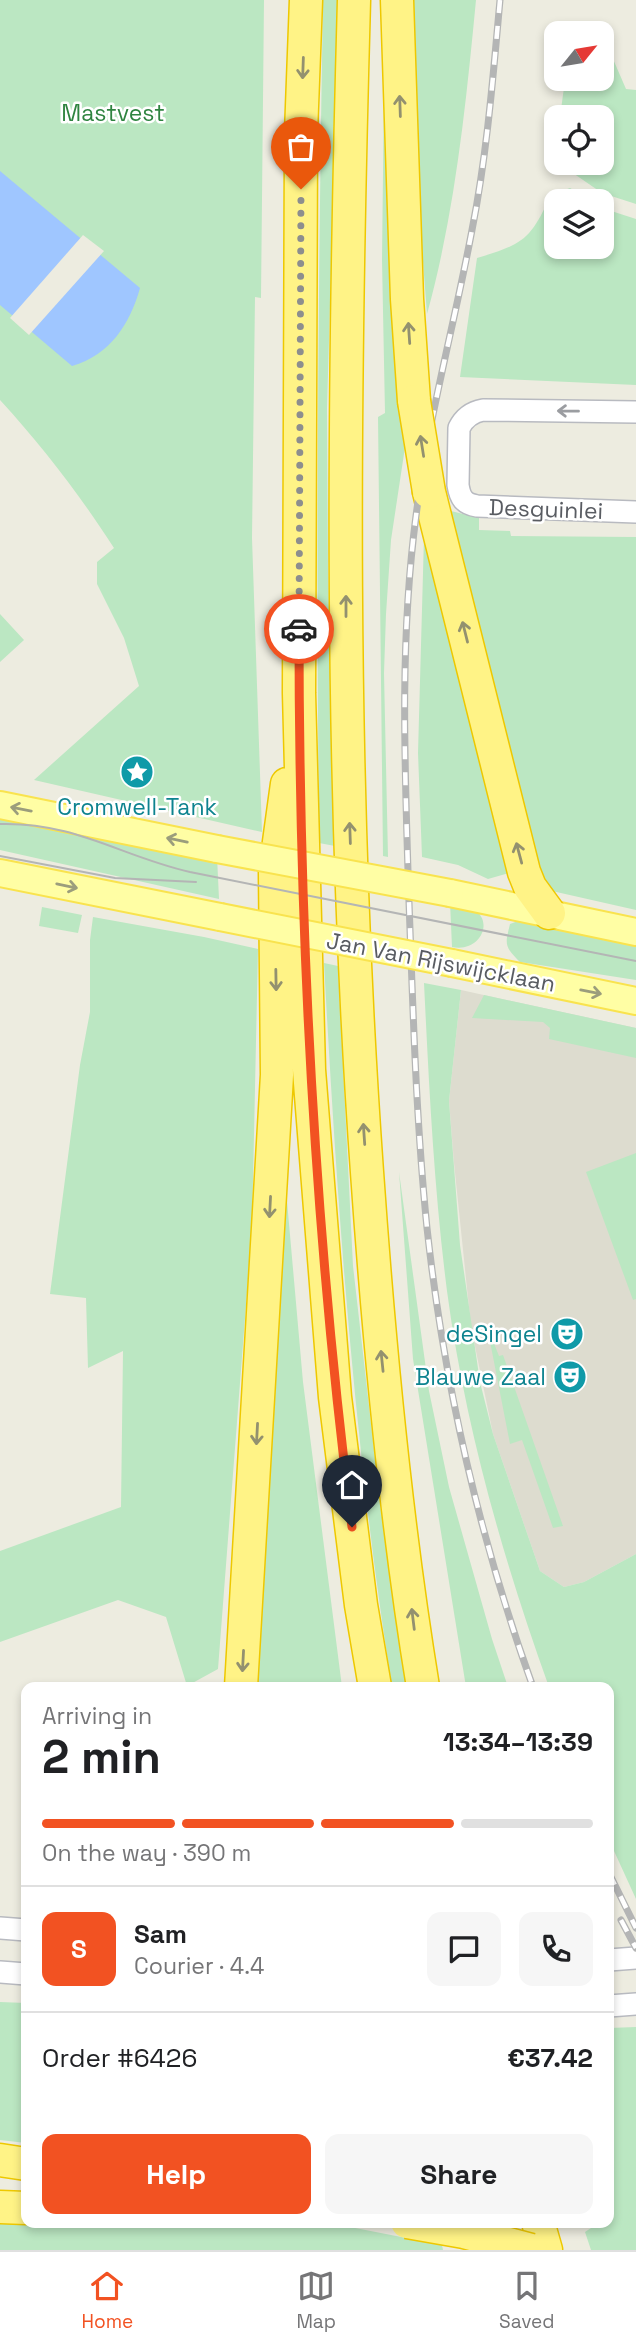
<!DOCTYPE html>
<meta charset="utf-8">
<style>
body{margin:0;font-family:"Space Grotesk",sans-serif;background:#f6f6f6;color:#202124;height:100vh;display:flex;flex-direction:column;font-size:26px;white-space:nowrap}
*{box-sizing:border-box;margin:0}
p{font-size:23px;color:#757577}
.icon{flex:none;width:38px;height:38px;fill:none;stroke:currentColor;stroke-width:2;stroke-linecap:round;stroke-linejoin:round}
.map{position:relative;flex:1;overflow:hidden}
.details{position:absolute;left:21px;top:1682px;width:593px;height:546px;display:flex;flex-direction:column;background:#fff;border-radius:14px;box-shadow:0 4px 10px #0003}
.details>*{flex:none}
.needle{width:46px;rotate:60deg}
.tools{position:absolute;left:544px;top:21px;display:grid;gap:14px}
.tools a{display:grid;place-items:center;width:70px;height:70px;border-radius:14px;background:#fff;box-shadow:0 4px 10px #0003;font-size:35px}
.pin{position:absolute;display:grid;place-items:center;width:60px;height:60px;color:#fff;margin:-72px -30px;border-radius:50% 50% 50% 0;rotate:-45deg;box-shadow:0 0 7px #0007}
.pin .icon{rotate:45deg}
.courier{position:absolute;display:grid;place-items:center;width:70px;height:70px;margin:-35px;border:5px solid #f25222;border-radius:50%;background:#fff;color:#222;box-shadow:0 2px 9px #0007}
.overview em{font-style:normal;font-weight:700}
.overview div{display:flex;flex-direction:column-reverse}
.overview{display:flex;align-items:center;justify-content:space-between;height:119px;padding:0 21px}
h1{font-size:46px;font-weight:700;line-height:52px}
.bar{display:grid;grid-template-columns:repeat(4,1fr);gap:10px 7px;align-content:center;height:84px;padding:0 21px}
.bar i{height:9px;border-radius:5px;background:#e0e0e0}
.bar .active{background:#f25222}
.bar p{grid-column:span 4}
.line{display:flex;align-items:center;gap:18px;padding:0 21px;border-top:2px solid #e0e0e0}
.line div{flex:1}
.round{display:grid;place-items:center;flex:none;width:74px;height:74px;border-radius:14px;background:#f6f6f6}
.button{display:flex;gap:14px;margin-top:auto;padding:14px 21px}
.button a{flex:1;height:80px;border-radius:14px;background:#f25222;color:#fff;font-size:28px;font-weight:700;line-height:80px;text-align:center}
.button a+a{background:#f6f6f6;color:#202124}
.tab-bar{display:flex;justify-content:space-around;align-items:center;height:98px;border-top:2px solid #e0e0e0;background:#fff;font-size:19px;color:#757577}
.tab-bar a{display:grid;justify-items:center;gap:4px}
.tab-bar .active{color:#f25222}
.map>svg:first-child{display:block}
.education{fill:#dddccf}
.green{fill:#bbe7c2}
.water{fill:#9fc6ff}
.pier{fill:#edece0}
.lines{fill:none;stroke-linecap:round;stroke-linejoin:round}
.minor-casing{stroke:#b8bac0;stroke-width:24}
.major-casing{stroke:#f9e34e;stroke-width:30}
.highway-casing{stroke:#eec800;stroke-width:35}
.minor{stroke:#fff;stroke-width:21}
.major{stroke:#fffea4;stroke-width:26}
.highway{stroke:#fff386;stroke-width:32}
.tram{stroke:#b4b5b5;stroke-width:2}
.rail-casing{stroke:#b4b5b5;stroke-width:7}
.rail{stroke:#fff;stroke-width:4.5;stroke-dasharray:13;stroke-linecap:butt}
.major-bridge-casing{stroke:#f9e34e;stroke-width:30;stroke-linecap:butt}
.highway-bridge-casing{stroke:#eec800;stroke-width:35;stroke-linecap:butt}
.major-bridge{stroke:#fffea4;stroke-width:26}
.highway-bridge{stroke:#fff386;stroke-width:32}
.oneway{stroke:#93916f}
.oneway2{stroke:#9b9da1}
.oneway3{stroke:#9b9d7c}
.done{stroke:#8d8e8e;stroke-width:7;stroke-dasharray:0 12.6}
.route{stroke:#f25222;stroke-width:9}
.labels{text-anchor:middle;dominant-baseline:central;stroke-width:5;stroke-linejoin:round;paint-order:stroke}
.park-label{font-size:23px;fill:#2f8440;stroke:#fff}
.street-label{font-size:23px;fill:#595c62;stroke:#fff}
.culture-label{font-size:23px;fill:#0d838f;stroke:#fff;text-anchor:end}
</style>
<div class="map">
<svg width="636" height="2250" viewBox="0 0 636 2250">
<rect width="100%" height="100%" fill="#edece0"/>
<!-- education -->
<path class="education" d="M461,990L636,1028V1554L584,1582L564,1587L540,1571L493,1434L471,1327L454,1163L449,1101Z"/>
<!-- green -->
<path class="green" d="M0,0H264L261,298L255,297L252,538L262,832L34,780L139,686L124,638L97,584V562L114,548C79,494 44,448 0,400Z
M323,0H339L327,408L328,572L335,846L319,843C316,562 318,281 323,0Z
M413,0H476C466,104 455,213 427,314L421,235Z
M385,3L407,434L391,540L386,614L384,673L388,857L383,856L378,417L385,413L382,260Z
M613,59L626,89L636,90V204L602,193L567,169V163H602V117H560L565,80L602,79V64Z
M570,188L592,201H556V247H602V208L636,219V385L460,377L477,258C524,244 530,240 551,195Z
M451,511L479,518V530L510,531L511,536L636,537V910L552,891L540,881Z
M424,537L496,792L509,873L488,879L458,865L422,857L418,753Z
M0,614L24,640L0,662Z
M0,812L217,856L219,899L0,850Z
M450,902C457,905 467,906 473,909C495,921 480,953 452,947Z
M42,907L82,915L78,933L39,926Z
M93,917L204,937L258,949L252,1227L218,1669L187,1686L166,1617L118,1600L0,1642V1551L121,1507L123,1351L88,1368L86,1298L50,1294L80,1065L90,1012V940Z
M526,918L636,942V980L520,962C504,946 505,945 510,924Z
M324,963L338,966L353,1266L381,1511L409,1687H392C354,1447 337,1205 324,963Z
M424,983L461,990L449,1101L460,1245L480,1382L493,1434L540,1571L564,1587L584,1582L636,1554V1899L609,1840V1687H549C503,1559 465,1426 447,1291C434,1189 429,1086 424,983Z
M484,995L636,1028V1058L549,1039L550,1028L543,1022L472,1018Z
M636,1153V1299L633,1300L586,1172Z
M284,1167L303,1382L342,1687H255Z
M399,1172L429,1391L449,1487L492,1639L508,1687H466L413,1359Z
M487,1326L499,1356L503,1355L563,1526L553,1528L522,1440L510,1444Z
M0,2002L26,2003V2143L0,2140Z
M636,2027V2250H591L585,2232L591,2228L589,2223L609,2222V2028Z
M0,2220L99,2224L340,2225L442,2245L443,2250H0Z"/>
<!-- water -->
<path class="water" d="M0,171L140,288C130,324 110,355 72,366L0,305Z"/>
<!-- pier -->
<path class="pier" d="M83,235L104,251L29,335L10,318Z"/>
<g class="lines">
<defs>
<path id="minor" d="M636,412L483,410C472,412 464,418 459,428L458,485C460,498 464,504 477,506L636,512
M0,1928L26,1930
M609,1960L636,1958
M0,1972L26,1974
M609,2006L636,2004"/>
<path id="major" d="M0,805L217,849
M0,873L220,917
M450,893L636,932
M452,963L636,1001"/>
<path id="highway" d="M306,0L301,133L299,693L309,1070L335,1397L361,1605L375,1687
M354,0C343,391 339,782 367,1172C379,1344 395,1517 423,1687
M397,0L407,299L414,401
M429,492L524,872L530,887L549,913
M241,1687L277,1075L275,871L287,784
M0,2160L26,2164
M0,2207L26,2208
M538,2222L546,2250"/>
</defs>
<!-- minor casing -->
<use href="#minor" class="minor-casing"/>
<!-- major casing -->
<use href="#major" class="major-casing"/>
<!-- highway casing -->
<use href="#highway" class="highway-casing"/>
<!-- minor -->
<use href="#minor" class="minor"/>
<!-- major -->
<use href="#major" class="major"/>
<!-- highway -->
<use href="#highway" class="highway"/>
<!-- tram -->
<path class="tram" d="M0,824C76,822 120,856 190,872L636,961
M0,856L115,878L196,882"/>
<defs>
<path id="rail" d="M500,0C493,77 487,154 472,230C454,326 428,420 416,516C399,644 405,773 409,902C413,1011 416,1120 427,1228C444,1384 480,1540 533,1687
M609,1873L636,1928
M621,1920L636,1948"/>
</defs>
<!-- rail casing -->
<use href="#rail" class="rail-casing"/>
<!-- rail -->
<use href="#rail" class="rail"/>
<defs>
<path id="major-bridge" d="M217,849L450,893
M220,917L452,963"/>
<path id="highway-bridge" d="M414,401L429,492
M407,2222L464,2232L531,2250"/>
</defs>
<!-- major-bridge casing -->
<use href="#major-bridge" class="major-bridge-casing"/>
<!-- highway-bridge casing -->
<use href="#highway-bridge" class="highway-bridge-casing"/>
<!-- major-bridge -->
<use href="#major-bridge" class="major-bridge"/>
<!-- highway-bridge -->
<use href="#highway-bridge" class="highway-bridge"/>
</g>
<!-- one-way arrows -->
<defs><path id="oneway-shaft" d="M-6 0H5M1.5-3L5.5 0L1.5 3" fill="none" stroke-width="1.6" stroke-linecap="round" stroke-linejoin="round" transform="scale(1.75)"/></defs>
<g class="oneway">
<use href="#oneway-shaft" transform="translate(303 68) rotate(92)"/>
<use href="#oneway-shaft" transform="translate(400 106) rotate(-92)"/>
<use href="#oneway-shaft" transform="translate(409 333) rotate(-94)"/>
<use href="#oneway-shaft" transform="translate(422 446) rotate(-99)"/>
<use href="#oneway-shaft" transform="translate(346 606) rotate(-90)"/>
<use href="#oneway-shaft" transform="translate(465 632) rotate(-104)"/>
<use href="#oneway-shaft" transform="translate(350 833) rotate(-92)"/>
<use href="#oneway-shaft" transform="translate(519 853) rotate(-105)"/>
<use href="#oneway-shaft" transform="translate(276 980) rotate(89)"/>
<use href="#oneway-shaft" transform="translate(364 1134) rotate(-94)"/>
<use href="#oneway-shaft" transform="translate(270 1207) rotate(93)"/>
<use href="#oneway-shaft" transform="translate(382 1361) rotate(-96)"/>
<use href="#oneway-shaft" transform="translate(257 1434) rotate(93)"/>
<use href="#oneway-shaft" transform="translate(413 1619) rotate(-97)"/>
<use href="#oneway-shaft" transform="translate(243 1661) rotate(93)"/>
</g>
<use class="oneway2" href="#oneway-shaft" transform="translate(568 411) rotate(-179)"/>
<g class="oneway3">
<use href="#oneway-shaft" transform="translate(21 809) rotate(-169)"/>
<use href="#oneway-shaft" transform="translate(177 840) rotate(-168)"/>
<use href="#oneway-shaft" transform="translate(67 886) rotate(12)"/>
<use href="#oneway-shaft" transform="translate(591 992) rotate(11)"/>
</g>
<g class="lines">
<!-- done -->
<path class="done" d="M299,629L301,189"/>
<!-- route -->
<path class="route" d="M299,629C299,929 314,1229 352,1527"/>
</g>
<!-- icons -->
<defs>
<symbol id="sight-disc" viewBox="-11 -11 22 22"><circle r="9.5" fill="#0f9aa8" stroke="#fff"/><path d="M0-6L1.8-2.2L6-1.7L2.9 1.2L3.7 5.4L0 3.3L-3.7 5.4L-2.9 1.2L-6-1.7L-1.8-2.2Z" fill="#fff"/></symbol>
<symbol id="theatre-disc" viewBox="-11 -11 22 22"><circle r="9.5" fill="#0f9aa8" stroke="#fff"/><path d="M-5-5.5Q0-4 5-5.5V0Q5 5 0 6Q-5 5-5 0ZM-3.3-2.5H-1v1.5H-3.3ZM1-2.5H3.3v1.5H1ZM-2.8 1Q0 5.5 2.8 1Z" fill="#fff"/></symbol>
</defs>
<g fill-rule="evenodd">
<use href="#sight-disc" x="118" y="753" width="38" height="38"/>
<use href="#theatre-disc" x="548" y="1315" width="38" height="38"/>
<use href="#theatre-disc" x="551" y="1358" width="38" height="38"/>
</g>
<g class="labels">
<!-- park labels -->
<g class="park-label">
<text x="113" y="113">Mastvest</text>
</g>
<!-- street labels -->
<g class="street-label">
<text transform="translate(546 509) rotate(2)">Desguinlei</text>
<text transform="translate(441 962) rotate(11)">Jan Van Rijswijcklaan</text>
</g>
<!-- culture labels -->
<g class="culture-label">
<text x="137" y="807" text-anchor="middle">Cromwell-Tank</text>
<text x="542" y="1334">deSingel</text>
<text x="546" y="1377">Blauwe Zaal</text>
</g>
</g>
</svg>
<div class="tools">
<a><svg class="needle" viewBox="-14 -14 28 28"><path d="M0-13l5 13h-10z" fill="#e53935"/><path d="M0 13l5-13h-10z" fill="#757577"/></svg></a>
<a><svg class="icon" aria-label="locate" viewBox="0 0 24 24"><circle cx="12" cy="12" r="6"/><path d="M12 2v4M12 18v4M2 12h4M18 12h4"/></svg></a>
<a><svg class="icon" aria-label="layers" viewBox="0 0 24 24"><path d="M12 4l9 5-9 5-9-5zM3 14l9 5 9-5"/></svg></a>
</div>
<div class="pin" style="left:301px;top:189px;background:#ea580c"><svg class="icon" aria-label="bag" viewBox="0 0 24 24"><path d="M5 8h14l-1 12H6zM9 8a3 3 0 0 1 6 0"/></svg></div>
<div class="pin" style="left:352px;top:1527px;background:#1f2937"><svg class="icon" aria-label="home" viewBox="0 0 24 24"><path d="M3 11l9-7 9 7M6 9v11h12V9"/></svg></div>
<div class="courier" style="left:299px;top:629px"><svg class="icon" aria-label="car" viewBox="0 0 24 24"><path d="M5 17H2v-5l4-1 3-4h7l3 4 3 1v5h-3M9 17h6M6 11h13"/><circle cx="7" cy="17" r="2"/><circle cx="17" cy="17" r="2"/></svg></div>
<section class="details">
<div class="overview"><div><h1>2 min</h1><p>Arriving in</p></div><em>13:34–13:39</em></div>
<div class="bar"><i class="active"></i><i class="active"></i><i class="active"></i><i></i><p>On the way · 390 m</p></div>
<div class="line" style="height:126px"><b class="round" style="background:#f25222;color:#fff">S</b><div><b>Sam</b><p>Courier · 4.4</p></div><a class="round"><svg class="icon" aria-label="chat" viewBox="0 0 24 24"><path d="M4 5h16v11H9l-5 4z"/></svg></a><a class="round"><svg class="icon" aria-label="phone" viewBox="0 0 24 24"><path d="M5 4h4l2 5-3 2q2 4 5 5l2-3 5 2v4C11 20 4 13 5 4z"/></svg></a></div>
<div class="line" style="height:91px"><div>Order #6426</div><b>€37.42</b></div>
<div class="button"><a>Help</a><a>Share</a></div>
</section>
</div>
<nav class="tab-bar">
<a class="active"><svg class="icon" aria-label="home" viewBox="0 0 24 24"><path d="M3 11l9-7 9 7M6 9v11h12V9"/></svg>Home</a>
<a><svg class="icon" aria-label="map" viewBox="0 0 24 24"><path d="M3 6l6-2 6 2 6-2v14l-6 2-6-2-6 2zM9 4v14M15 6v14"/></svg>Map</a>
<a><svg class="icon" aria-label="saved" viewBox="0 0 24 24"><path d="M7 4h10v16l-5-4-5 4z"/></svg>Saved</a>
</nav>
